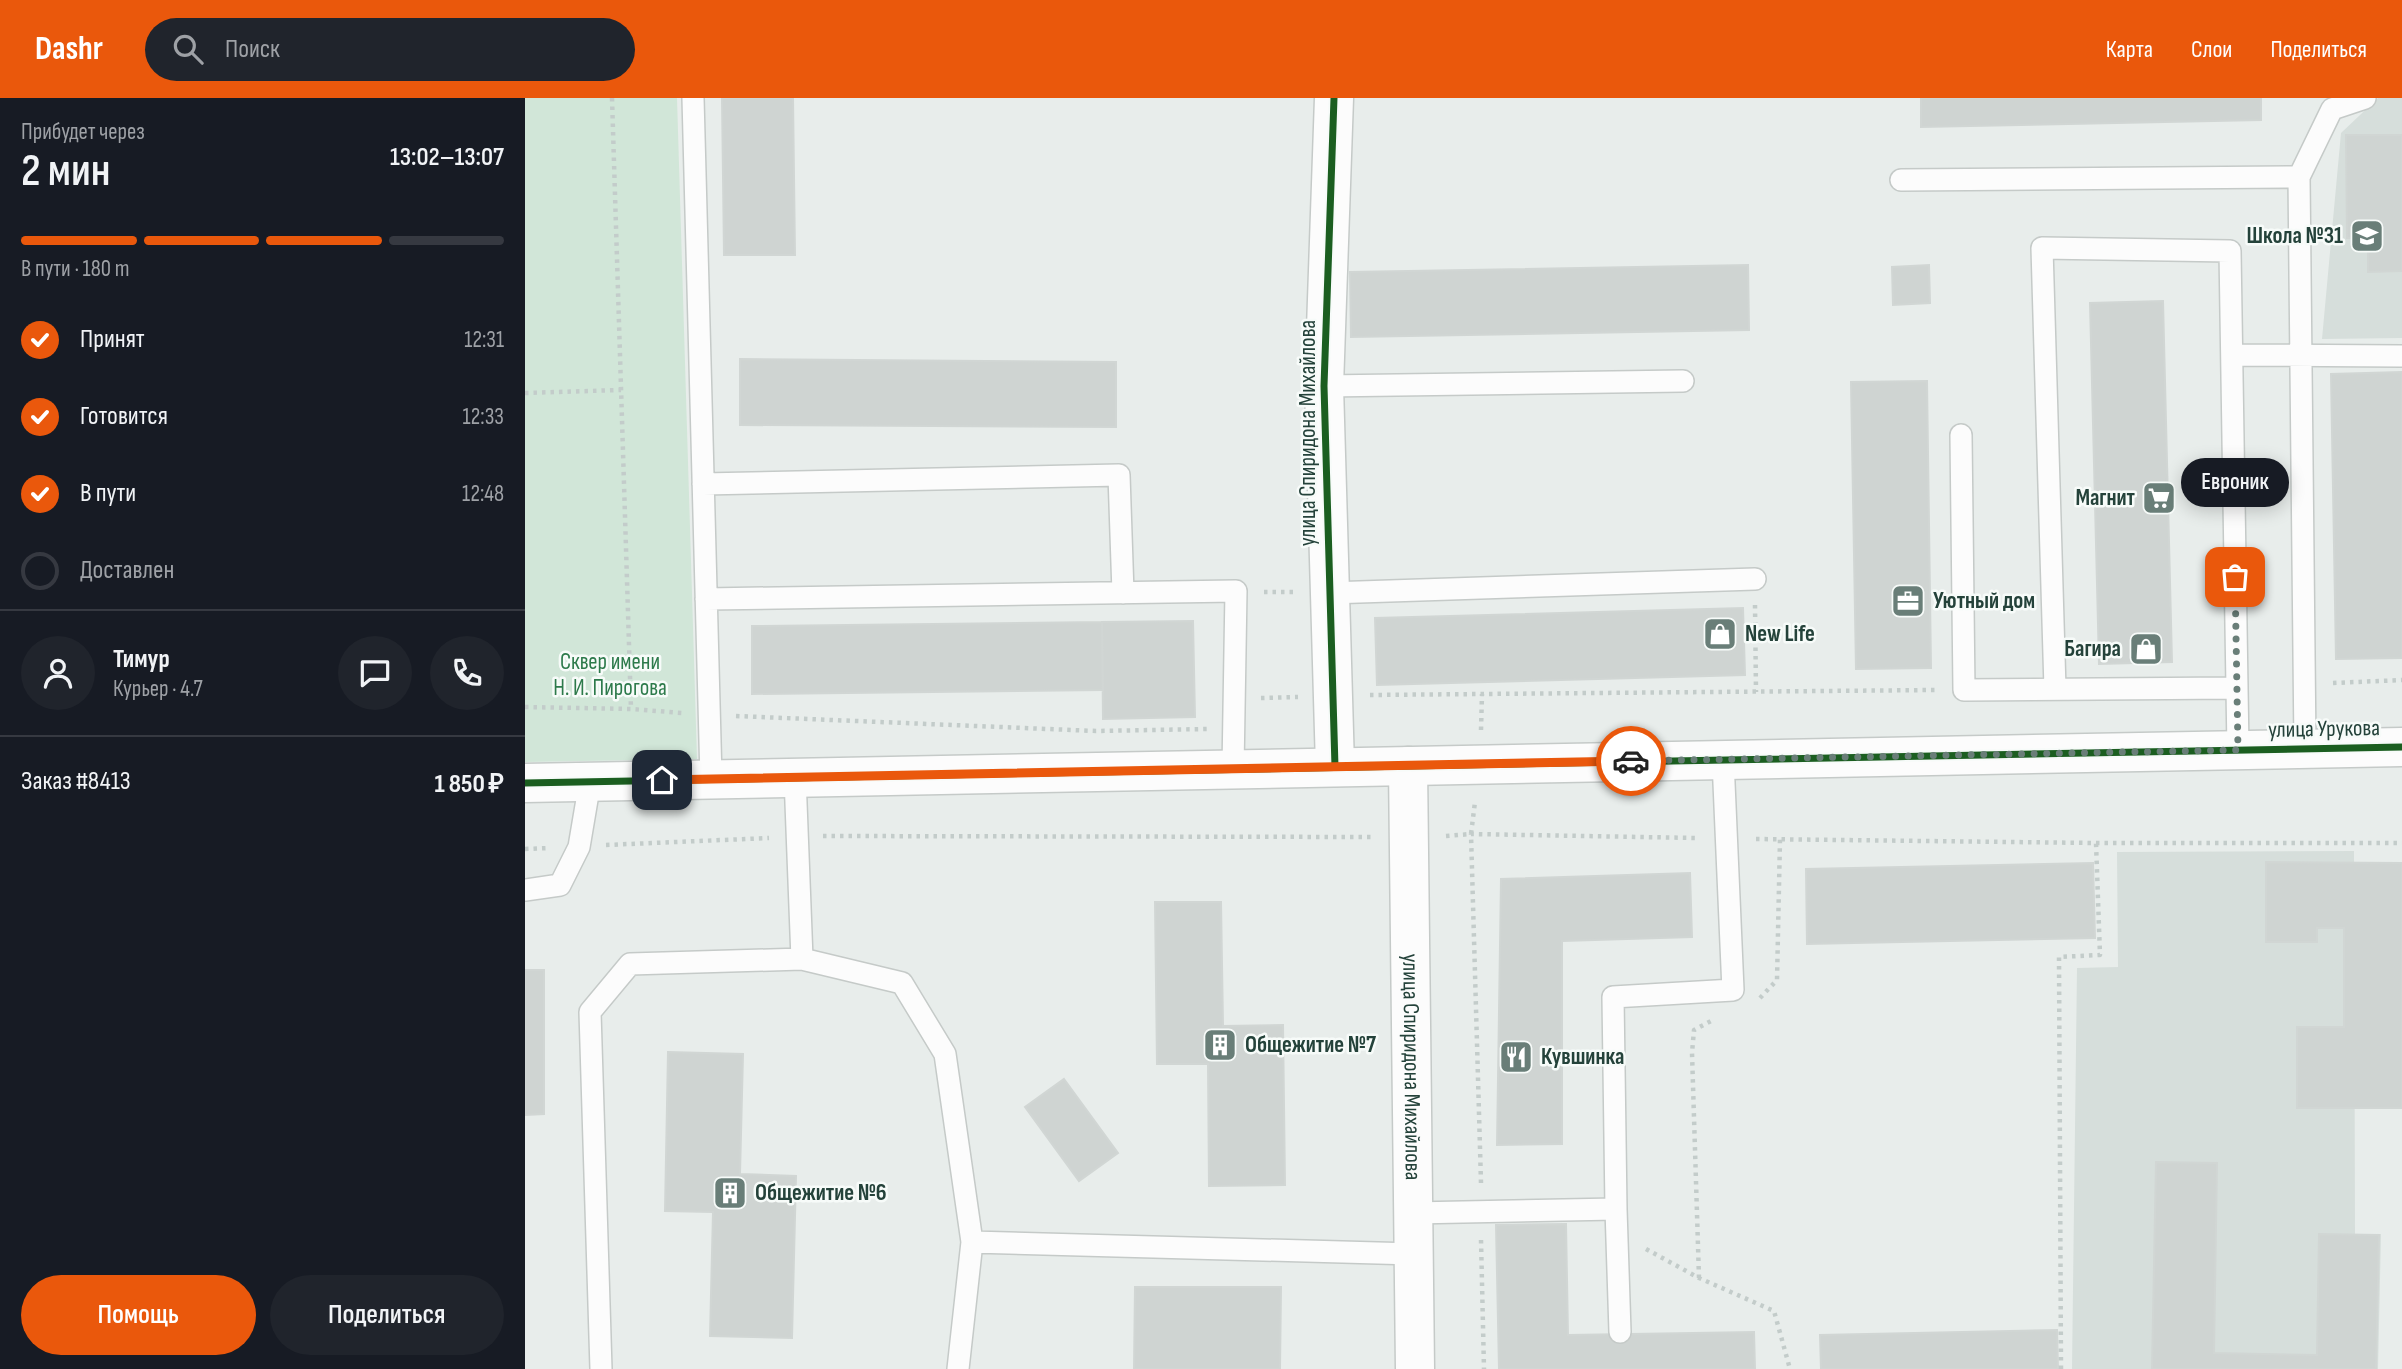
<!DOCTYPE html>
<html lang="ru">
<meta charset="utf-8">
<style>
body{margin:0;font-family:"Sofia Sans Condensed",sans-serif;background:#20242c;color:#f1f3f6;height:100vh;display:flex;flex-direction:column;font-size:26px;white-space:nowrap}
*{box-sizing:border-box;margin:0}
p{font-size:23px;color:#9ea1a6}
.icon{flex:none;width:38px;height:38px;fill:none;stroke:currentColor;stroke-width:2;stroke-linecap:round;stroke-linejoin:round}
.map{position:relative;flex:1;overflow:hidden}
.details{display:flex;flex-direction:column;background:#171b24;width:525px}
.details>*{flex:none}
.pin{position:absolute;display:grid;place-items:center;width:60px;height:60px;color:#fff;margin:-30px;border-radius:14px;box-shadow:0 4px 10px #0006}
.courier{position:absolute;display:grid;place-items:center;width:70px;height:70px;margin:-35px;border:5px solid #ea580c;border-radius:50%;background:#fff;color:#222;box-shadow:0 2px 9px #0007}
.bubble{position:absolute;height:49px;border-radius:24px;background:#171b24;box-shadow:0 4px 18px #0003;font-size:23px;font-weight:600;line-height:49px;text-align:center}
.summary em{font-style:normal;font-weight:600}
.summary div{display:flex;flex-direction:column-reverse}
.summary{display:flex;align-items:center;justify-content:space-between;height:119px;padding:0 21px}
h1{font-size:46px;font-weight:600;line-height:52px}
.bar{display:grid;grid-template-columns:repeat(4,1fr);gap:10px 7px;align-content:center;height:84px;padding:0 21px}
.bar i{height:9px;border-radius:5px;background:#363941}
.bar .active{background:#ea580c}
.bar p{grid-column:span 4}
.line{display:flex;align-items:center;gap:18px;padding:0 21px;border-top:2px solid #363941}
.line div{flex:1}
.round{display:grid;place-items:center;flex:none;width:74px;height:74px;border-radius:37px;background:#20242c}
ol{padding:0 21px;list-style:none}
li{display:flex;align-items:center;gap:21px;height:77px}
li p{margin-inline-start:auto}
li .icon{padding:7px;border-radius:50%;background:#ea580c;color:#fff;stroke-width:4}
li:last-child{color:#9ea1a6}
li i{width:38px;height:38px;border:4px solid #363941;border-radius:50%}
.action{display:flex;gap:14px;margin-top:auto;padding:14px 21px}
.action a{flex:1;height:80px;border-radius:42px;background:#ea580c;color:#fff;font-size:28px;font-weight:600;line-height:80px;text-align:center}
.action a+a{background:#20242c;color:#f1f3f6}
header{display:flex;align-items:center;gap:42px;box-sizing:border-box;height:98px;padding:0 35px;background:#ea580c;color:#fff}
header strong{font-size:33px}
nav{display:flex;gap:38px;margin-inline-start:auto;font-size:24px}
.search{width:490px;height:63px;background:#20242c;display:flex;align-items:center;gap:18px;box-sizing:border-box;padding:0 24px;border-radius:38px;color:#9ea1a6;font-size:26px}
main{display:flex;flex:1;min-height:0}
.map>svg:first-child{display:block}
.built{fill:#d6dedb}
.green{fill:#d1e6d8}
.building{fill:#cfd4d2;stroke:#d1d6d4;stroke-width:2}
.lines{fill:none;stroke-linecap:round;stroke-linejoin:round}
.service-casing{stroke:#c5cac8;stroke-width:24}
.minor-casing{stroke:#c5cac8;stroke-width:41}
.path{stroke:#c3ccca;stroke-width:4.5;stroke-dasharray:3.5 5;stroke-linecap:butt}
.service{stroke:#fcfcfc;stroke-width:21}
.minor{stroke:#fcfcfc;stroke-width:38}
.cycleway-casing{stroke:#f7fbf9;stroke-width:11}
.cycleway{stroke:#1b5e20;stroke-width:7}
.done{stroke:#697e78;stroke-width:7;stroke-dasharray:0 12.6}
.route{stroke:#ea580c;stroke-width:9}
.labels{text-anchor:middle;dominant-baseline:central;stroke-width:5;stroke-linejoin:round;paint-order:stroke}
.poi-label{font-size:23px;font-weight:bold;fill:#24423a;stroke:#f7fbf9;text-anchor:start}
.street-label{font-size:23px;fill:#24423a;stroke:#f7fbf9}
.park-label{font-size:23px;fill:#2d7a4b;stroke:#f7fbf9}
</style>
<header>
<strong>Dashr</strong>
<div class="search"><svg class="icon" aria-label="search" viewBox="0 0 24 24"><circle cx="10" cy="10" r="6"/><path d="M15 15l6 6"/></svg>Поиск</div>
<nav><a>Карта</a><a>Слои</a><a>Поделиться</a></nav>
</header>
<main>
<section class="details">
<div class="summary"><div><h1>2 мин</h1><p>Прибудет через</p></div><em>13:02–13:07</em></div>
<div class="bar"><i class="active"></i><i class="active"></i><i class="active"></i><i></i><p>В пути · 180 m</p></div>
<ol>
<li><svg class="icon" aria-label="check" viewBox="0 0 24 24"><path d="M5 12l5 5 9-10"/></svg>Принят<p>12:31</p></li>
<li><svg class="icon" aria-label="check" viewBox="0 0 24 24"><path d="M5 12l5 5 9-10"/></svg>Готовится<p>12:33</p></li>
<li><svg class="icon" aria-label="check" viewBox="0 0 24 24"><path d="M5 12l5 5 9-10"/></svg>В пути<p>12:48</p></li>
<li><i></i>Доставлен</li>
</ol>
<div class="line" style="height:126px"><a class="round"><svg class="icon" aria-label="person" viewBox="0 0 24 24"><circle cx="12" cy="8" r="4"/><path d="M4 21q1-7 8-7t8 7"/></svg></a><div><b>Тимур</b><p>Курьер · 4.7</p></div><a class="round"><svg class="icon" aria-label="chat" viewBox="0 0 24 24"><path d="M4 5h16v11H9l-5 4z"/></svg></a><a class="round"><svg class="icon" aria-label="phone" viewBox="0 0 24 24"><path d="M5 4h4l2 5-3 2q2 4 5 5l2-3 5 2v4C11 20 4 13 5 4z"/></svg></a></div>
<div class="line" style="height:91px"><div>Заказ #8413</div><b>1 850 ₽</b></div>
<div class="action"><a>Помощь</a><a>Поделиться</a></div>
</section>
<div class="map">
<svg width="1877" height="1271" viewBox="0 0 1877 1271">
<rect width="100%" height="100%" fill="#e8edeb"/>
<!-- built -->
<path class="built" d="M1853,0H1877V240L1797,241L1816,35Z
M1829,753L1830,1136H1856L1853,1271H1547L1552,870L1593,869L1592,754Z"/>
<!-- green -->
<path class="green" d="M0,0H152L172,661L0,664Z"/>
<!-- building -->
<path class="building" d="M197,0H268L270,157H199Z
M1396,0H1736V22L1396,29Z
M1821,37H1877V173L1843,174V140H1822Z
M1223,167L1224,232L826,239L825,174Z
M1404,167L1405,205L1368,207L1367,169Z
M1638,203L1647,564L1574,566L1565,205Z
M215,261L591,264V329L215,327Z
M1877,274V560L1811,561L1806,276Z
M1402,283L1406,570L1331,571L1326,284Z
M1218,510L1220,577L852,587L850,520Z
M668,523L670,619L578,621L577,524Z
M577,524L578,592L227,596V528Z
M1741,764L1877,765V1010H1772V929H1819V830H1792V844H1741Z
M1568,765L1570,840L1282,846L1281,771Z
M1165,775L1167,839L1037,843V1046L972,1047L976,781Z
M630,804H696L698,928L758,927L760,1087L684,1088L683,966H632Z
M0,872H19V1016L0,1017Z
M143,954L218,956L215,1076L271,1078L267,1240L185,1238L188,1114L140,1113Z
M539,981L593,1055L554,1083L500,1009Z
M1631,1064L1692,1065L1689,1255L1792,1257L1794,1136L1854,1137L1851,1271H1627Z
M1041,1126L1043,1237L1229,1234L1230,1271H974L971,1127Z
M610,1189H756L755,1271H609Z
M1532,1232L1533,1271H1296L1295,1237Z"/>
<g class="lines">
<defs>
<path id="service" d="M168,0L186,681
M1376,82L1774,79
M1707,257L1877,258
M799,288L1158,283
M1436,337L1439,592L1711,590
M178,386L594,377L598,495
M804,495L1230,481
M181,501L711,493L708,671
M1530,591L1517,150L1705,153L1713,652
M1780,650L1774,79L1807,11L1840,0
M0,792L35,787L54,749L65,684
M277,861L377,885L420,956L447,1144L889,1156
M1091,1111L1088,899L1208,892L1198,662
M888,1115L1091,1111L1095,1234
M76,1271L65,914L105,866L277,861L270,679
M433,1271L447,1144"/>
<g id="minor">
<path d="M809,0L799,288L810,669"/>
<path id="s1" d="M883,668L890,1271"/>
<path d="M0,685L1877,649"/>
</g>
</defs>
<!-- service casing -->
<use href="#service" class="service-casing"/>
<!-- minor casing -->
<use href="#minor" class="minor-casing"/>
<!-- path -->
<path class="path" d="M87,0L106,611
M0,295L96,292
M739,494H768
M1230,507L1231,594
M1808,585L1877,582
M845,597L1410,592
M736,600L773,599
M0,609L106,611L157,615
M211,618L571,633L682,631
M956,632L957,596
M298,738L849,739
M921,738L946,736L950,704
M1231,741L1571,745H1877
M81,747L244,740
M0,751L24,750
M1235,900L1252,882L1255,741
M956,1085L946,736L1173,740
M956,1142L959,1271
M1121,1151L1174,1180L1249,1213L1265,1271
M1174,1180L1167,955L1169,932L1186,923
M1536,1271L1534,859L1575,857L1571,745"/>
<!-- service -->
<use href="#service" class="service"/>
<!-- minor -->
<use href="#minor" class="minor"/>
<defs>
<path id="cycleway" d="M809,0L799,288L810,669
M0,685L1877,649"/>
</defs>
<!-- cycleway casing -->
<use href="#cycleway" class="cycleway-casing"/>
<!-- cycleway -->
<use href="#cycleway" class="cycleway"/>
</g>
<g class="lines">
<!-- done -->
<path class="done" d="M1106,663L1713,652L1710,479"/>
<!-- route -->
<path class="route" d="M137,682L1106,663"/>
</g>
<!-- icons -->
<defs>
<symbol id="school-square" viewBox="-11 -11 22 22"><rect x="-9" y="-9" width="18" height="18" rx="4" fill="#697e78" stroke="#f7fbf9"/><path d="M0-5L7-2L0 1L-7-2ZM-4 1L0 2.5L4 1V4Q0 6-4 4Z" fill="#fff"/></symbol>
<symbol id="supermarket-square" viewBox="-11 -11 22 22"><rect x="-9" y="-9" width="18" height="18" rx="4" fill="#697e78" stroke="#f7fbf9"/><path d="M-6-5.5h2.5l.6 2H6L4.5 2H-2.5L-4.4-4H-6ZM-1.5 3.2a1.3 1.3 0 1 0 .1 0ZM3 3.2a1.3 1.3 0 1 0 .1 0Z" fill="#fff"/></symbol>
<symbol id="office-square" viewBox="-11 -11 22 22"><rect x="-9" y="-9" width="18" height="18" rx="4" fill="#697e78" stroke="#f7fbf9"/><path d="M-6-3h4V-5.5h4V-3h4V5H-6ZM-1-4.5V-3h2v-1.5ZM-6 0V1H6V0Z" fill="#fff"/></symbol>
<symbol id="shop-square" viewBox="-11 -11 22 22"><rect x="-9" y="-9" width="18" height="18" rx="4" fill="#697e78" stroke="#f7fbf9"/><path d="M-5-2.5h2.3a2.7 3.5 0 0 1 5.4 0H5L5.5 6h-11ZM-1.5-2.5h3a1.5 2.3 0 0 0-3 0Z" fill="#fff"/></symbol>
<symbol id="building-square" viewBox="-11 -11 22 22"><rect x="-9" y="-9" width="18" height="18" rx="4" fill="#697e78" stroke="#f7fbf9"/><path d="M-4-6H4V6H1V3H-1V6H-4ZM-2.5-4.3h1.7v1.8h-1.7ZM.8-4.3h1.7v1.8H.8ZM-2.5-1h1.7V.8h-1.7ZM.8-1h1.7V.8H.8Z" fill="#fff"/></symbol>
<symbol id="restaurant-square" viewBox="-11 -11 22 22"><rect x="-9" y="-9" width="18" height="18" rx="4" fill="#697e78" stroke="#f7fbf9"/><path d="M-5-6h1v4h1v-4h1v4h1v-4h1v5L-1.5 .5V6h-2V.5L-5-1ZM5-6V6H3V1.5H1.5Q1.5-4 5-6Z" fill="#fff"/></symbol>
</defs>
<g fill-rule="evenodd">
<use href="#school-square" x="1823" y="119" width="38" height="38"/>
<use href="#supermarket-square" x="1615" y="381" width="38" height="38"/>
<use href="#office-square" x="1364" y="484" width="38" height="38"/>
<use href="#shop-square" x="1176" y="517" width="38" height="38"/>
<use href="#shop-square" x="1602" y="532" width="38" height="38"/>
<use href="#building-square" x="676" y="928" width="38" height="38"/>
<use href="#restaurant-square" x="972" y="940" width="38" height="38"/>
<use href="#building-square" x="186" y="1076" width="38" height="38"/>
</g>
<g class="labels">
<!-- poi labels -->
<g class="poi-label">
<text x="1818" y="138" text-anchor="end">Школа №31</text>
<text x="1610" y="400" text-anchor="end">Магнит</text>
<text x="1408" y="503">Уютный дом</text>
<text x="1220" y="536">New Life</text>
<text x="1596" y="551" text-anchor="end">Багира</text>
<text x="720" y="947">Общежитие №7</text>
<text x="1016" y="959">Кувшинка</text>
<text x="230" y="1095">Общежитие №6</text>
</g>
<!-- street labels -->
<g class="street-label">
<text transform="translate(783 335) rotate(-90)">улица Спиридона Михайлова</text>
<text transform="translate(1799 631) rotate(-1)">улица Урукова</text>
<text stroke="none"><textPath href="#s1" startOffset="301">улица Спиридона Михайлова</textPath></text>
</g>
<!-- park labels -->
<g class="park-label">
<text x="85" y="564">Сквер имени<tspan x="85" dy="26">Н. И. Пирогова</tspan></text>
</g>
</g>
</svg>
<div class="pin" style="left:1710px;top:479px;background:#ea580c"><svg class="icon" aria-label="bag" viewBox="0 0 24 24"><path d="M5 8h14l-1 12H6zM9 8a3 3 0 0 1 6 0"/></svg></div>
<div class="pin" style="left:137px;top:682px;background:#1f2937"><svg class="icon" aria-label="home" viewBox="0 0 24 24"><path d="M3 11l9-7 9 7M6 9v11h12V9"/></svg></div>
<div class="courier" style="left:1106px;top:663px"><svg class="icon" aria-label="car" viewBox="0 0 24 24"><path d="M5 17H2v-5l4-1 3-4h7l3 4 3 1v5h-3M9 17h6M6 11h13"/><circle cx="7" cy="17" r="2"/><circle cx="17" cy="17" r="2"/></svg></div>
<div class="bubble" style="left:1656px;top:360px;width:108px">Евроник</div>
</div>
</main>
